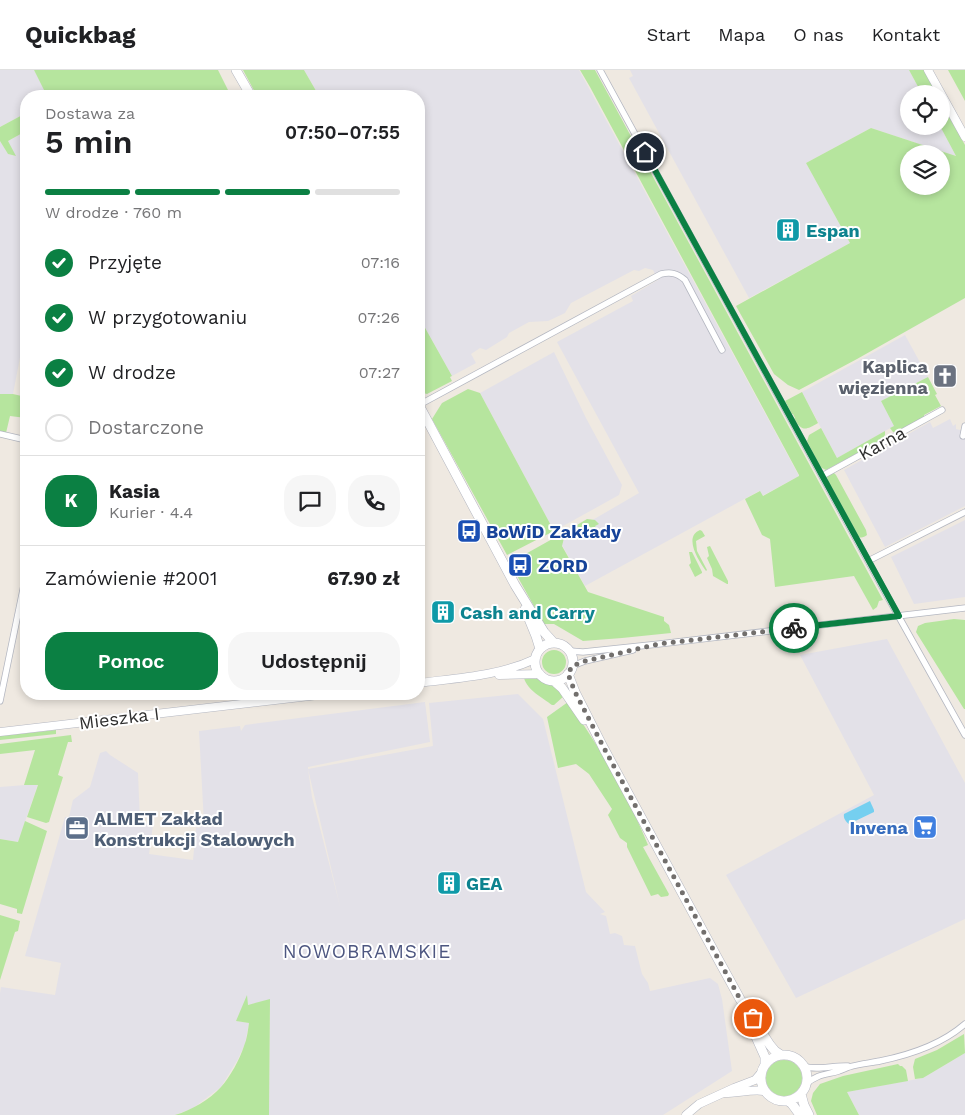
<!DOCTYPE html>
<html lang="pl">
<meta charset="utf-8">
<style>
body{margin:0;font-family:"Work Sans",sans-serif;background:#f6f6f6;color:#202124;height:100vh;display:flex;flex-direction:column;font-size:19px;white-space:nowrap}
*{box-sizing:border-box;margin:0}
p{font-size:16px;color:#757577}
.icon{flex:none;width:28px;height:28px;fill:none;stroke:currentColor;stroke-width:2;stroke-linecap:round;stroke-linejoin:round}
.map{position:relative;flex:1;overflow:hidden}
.panel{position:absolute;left:20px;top:20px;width:405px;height:610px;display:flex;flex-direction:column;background:#fff;border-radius:20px;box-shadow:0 2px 8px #0003}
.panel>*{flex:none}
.buttons{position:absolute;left:900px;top:15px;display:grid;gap:10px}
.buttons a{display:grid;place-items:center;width:50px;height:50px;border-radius:50%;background:#fff;box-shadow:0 2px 8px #0003;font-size:25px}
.pin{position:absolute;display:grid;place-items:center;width:42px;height:42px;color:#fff;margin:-21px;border:2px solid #fff;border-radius:50%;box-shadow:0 1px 5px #0007}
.courier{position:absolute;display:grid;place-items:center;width:50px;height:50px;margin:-25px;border:4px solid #0b8043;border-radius:50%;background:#fff;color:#222;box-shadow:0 1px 6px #0007}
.overview em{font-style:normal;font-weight:600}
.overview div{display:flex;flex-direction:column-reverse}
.overview{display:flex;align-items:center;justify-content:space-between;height:85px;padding:0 25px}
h1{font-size:32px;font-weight:600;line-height:38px}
.bar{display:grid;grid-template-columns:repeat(4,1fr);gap:8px 5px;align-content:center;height:60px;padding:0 25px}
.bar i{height:6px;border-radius:4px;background:#e0e0e0}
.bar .active{background:#0b8043}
.bar p{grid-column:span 4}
.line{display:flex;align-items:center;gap:12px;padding:0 25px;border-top:1px solid #e0e0e0}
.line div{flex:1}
.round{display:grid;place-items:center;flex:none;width:52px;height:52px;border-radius:20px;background:#f6f6f6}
ol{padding:0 25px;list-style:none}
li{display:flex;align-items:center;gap:15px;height:55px}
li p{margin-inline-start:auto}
li .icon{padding:5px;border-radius:50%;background:#0b8043;color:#fff;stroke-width:4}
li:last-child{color:#757577}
li i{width:28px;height:28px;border:2px solid #e0e0e0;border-radius:50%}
.cta{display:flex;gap:10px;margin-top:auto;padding:10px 25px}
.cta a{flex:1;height:58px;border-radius:20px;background:#0b8043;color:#fff;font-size:20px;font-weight:600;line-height:58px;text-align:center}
.cta a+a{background:#f6f6f6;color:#202124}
header{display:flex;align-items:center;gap:30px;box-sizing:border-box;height:70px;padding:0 25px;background:#fff;border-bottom:1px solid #e0e0e0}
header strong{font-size:24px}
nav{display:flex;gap:28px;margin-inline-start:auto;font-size:18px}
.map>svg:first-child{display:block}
.industrial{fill:#e3e1e8;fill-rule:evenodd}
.green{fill:#b6e59e;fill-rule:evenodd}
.water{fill:#75cff0}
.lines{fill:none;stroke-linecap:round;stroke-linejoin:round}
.minor-casing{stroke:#b4b7c1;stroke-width:7}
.tertiary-casing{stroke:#b4b7c1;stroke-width:9}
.secondary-casing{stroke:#b4b7c1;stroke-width:10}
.minor{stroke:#fff;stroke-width:5.5}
.tertiary{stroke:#fff;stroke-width:8}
.secondary{stroke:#fff;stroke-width:9}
.done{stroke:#726f6d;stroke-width:5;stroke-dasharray:0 9}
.route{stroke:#0b8043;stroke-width:6}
.labels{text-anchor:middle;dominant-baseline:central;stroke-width:4;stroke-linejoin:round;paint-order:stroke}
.culture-label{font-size:18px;font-weight:bold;fill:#0d838f;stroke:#fff;text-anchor:start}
.worship-label{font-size:18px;font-weight:bold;fill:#5b616d;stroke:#fff;text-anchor:end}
.street-label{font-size:18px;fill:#2e2e2e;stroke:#fff}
.transit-label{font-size:18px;font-weight:bold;fill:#164399;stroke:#fff;text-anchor:start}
.service-label{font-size:18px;font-weight:bold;fill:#4e5e75;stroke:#fff;text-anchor:start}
.shop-label{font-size:18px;font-weight:bold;fill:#366cbe;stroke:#fff;text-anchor:end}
.neighbourhood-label{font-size:19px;letter-spacing:1px;fill:#4d5680;stroke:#fff}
</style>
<header>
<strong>Quickbag</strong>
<nav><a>Start</a><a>Mapa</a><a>O nas</a><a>Kontakt</a></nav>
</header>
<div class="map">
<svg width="965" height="1045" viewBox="0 0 965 1045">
<rect width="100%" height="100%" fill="#efe9e1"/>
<!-- industrial -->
<path class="industrial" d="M0,0H34L48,26H26V43L0,57Z
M304,0H579L799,406L762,426L759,421L585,516L562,475L565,466L639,423L557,272L633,231L631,226L658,210L653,200L645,198L639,201L634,200L571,233L565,243L548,251L529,252L509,263L507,267L486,280L480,278L471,284L476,293L452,306L419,247V234L425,231L419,220V26H319Z
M630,0H909L922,24H909V56H940L956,86L871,58L806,93L850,173L749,228L629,8L633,6Z
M26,61V256L13,324H0V71L8,84L15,86L8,71Z
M905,265L928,307L881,331L894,356L837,388L802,322Z
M554,282L586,348L622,415L619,425L554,461L480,323Z
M950,349L953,356L956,354V359L965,361V436L885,477L844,400L930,352L933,358Z
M965,450V527L914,534L891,487Z
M887,569L965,713V849L796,928L726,805L874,725L800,585Z
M518,624L543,649L586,822L605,842L600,844L606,846L610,864L615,863L622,866L624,875L635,876L642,904L648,913L650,921L710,908L718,914L722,929L732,1001L663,1045H269L270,930L247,935V927L236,951L249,953L245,974L238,989L221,1017L193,1038L175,1045H0V923L1,917L55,925L61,893L25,886L65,747H69L73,730L90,717L100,683L106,681L110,685L138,703L140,752L153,755L149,784L193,790L196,757L199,758L204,753L199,661L240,656L241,661L245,655L425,632L430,672L308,697V699L433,676L429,633ZM308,699L340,836L312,727Z
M38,714L18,772L0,769V717Z
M965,983V1045H859L847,1022L923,1008Z"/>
<!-- green -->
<path class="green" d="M34,0H218L229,22L220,26H47Z
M243,0H304L319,26H257Z
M580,0H595L883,530L879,531L877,537L873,540L854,506L775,517L770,469L762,465L745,429L760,421L763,426L799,406V405L590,17Z
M909,0H924L937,24H922Z
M948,0H965V31Z
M941,32L965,75V228L857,289L799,320L788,315L774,304L736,236L850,173L806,93L871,58L956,86L940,56H941ZM909,84H941V116H909Z
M26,43V61L8,71L16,86L8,84L0,71V57Z
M419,247L452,306L450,307L452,311L427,324L420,322L419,320Z
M928,307L937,324L935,325L941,336L924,345V347L897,362H893L890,358L894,356L881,331Z
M468,319L480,323L554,461L544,466L507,485L432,349L442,333Z
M802,322L818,353C806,360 802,362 794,349L795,348L793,344H792L785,331Z
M0,324H13L26,327V348L10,346L6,363L0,361Z
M821,358L837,388L885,361V365L880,371L826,400L820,397L807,371L809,365Z
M834,403L836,405L866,460L867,465C864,467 861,469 858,466L828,411L827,407L830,404Z
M587,449L595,450L599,454L595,456L597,459L580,468L572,459V458Z
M700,460L702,461L705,466L696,471L697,481L707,500L706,501C699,491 683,467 700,460Z
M563,463L565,464L562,476L588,522L664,547V551L669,555L671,563L622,568L583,571L554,554H544L511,495L513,491Z
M710,476L728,511V514H727L713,506L712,499L707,488L709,486L707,477Z
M689,482H692L702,502V503L695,507L689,495L691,493Z
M954,549L965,550V639H964L916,562L918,556L925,553Z
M542 592a12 12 0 1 1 24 0a12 12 0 1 1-24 0Z
M524,608L539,609L548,614L554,615L564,626L554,635H552C543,628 527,620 524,608Z
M568,632C599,676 628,725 648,775L643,777L669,824L668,826L661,827L658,824L651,826L627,777V773L620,768L608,745L612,739L589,704L576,694L558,698L547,647Z
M56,660V664L0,670V666Z
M71,665L72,672H68L58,705L63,707L49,752L46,753L27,747L38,715H24L35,680L0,684V674Z
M25,751L47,761L22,844L17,843V839L0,834V769L18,772Z
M0,845L20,851L18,861L15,862L0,910Z
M247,925L248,935L270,929L269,1045H175C192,1040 209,1030 221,1017C230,1007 240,989 244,976C247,969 248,960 249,953L236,951Z
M964,964L965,983L923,1008L915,1009L913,997L915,989L937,980Z
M766 1008a18 18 0 1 1 36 0a18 18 0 1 1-36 0Z
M898,994L900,996H902L906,1000L908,1011L847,1022L859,1045H817L811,1031L813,1023L820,1014L843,1006Z"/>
<!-- water -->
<path class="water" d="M870,731L874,740V742L849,754C846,752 843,748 844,744Z"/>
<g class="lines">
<defs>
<path id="minor" d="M600,0L890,531L965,665
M419,335L661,204C671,202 677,203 685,210L722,280
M0,364L26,370
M963,366L965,356
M822,406L942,340
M868,491L965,442
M570,581L583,582L659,574L965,538
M572,596L585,591L633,580
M0,631L26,505
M804,996C816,1001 834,995 848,996
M806,1014C818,1004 825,1005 839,1001C842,1000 846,998 849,997C859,994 870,993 880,991C910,985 941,975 965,954"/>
<path id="tertiary" d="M928,0L965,67
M499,605L540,604
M419,613C458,608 499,606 535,589
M0,662L327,624
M725,1023C738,1023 752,1019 764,1021
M686,1045L699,1034L734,1018L755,1010L761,1003"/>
<path id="secondary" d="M236,0L251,26
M419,335L515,515L544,562L554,573
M525,539L536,566L540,579
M535 592a19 19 0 1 1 38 0a19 19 0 1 1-38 0Z
M568,604L575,622L604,679L718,889L740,929L770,975L775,981L781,985
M554,611L562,618L584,650
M747,947L765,987V993
M761 1008a23 23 0 1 1 46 0a23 23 0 1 1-46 0Z
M801,1024L804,1035L809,1045
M788,1031L792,1034L800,1045"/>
</defs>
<!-- minor casing -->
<use href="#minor" class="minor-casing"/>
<!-- tertiary casing -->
<use href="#tertiary" class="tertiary-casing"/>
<!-- secondary casing -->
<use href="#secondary" class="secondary-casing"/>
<!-- minor -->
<use href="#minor" class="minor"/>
<!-- tertiary -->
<use href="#tertiary" class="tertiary"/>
<!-- secondary -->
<use href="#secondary" class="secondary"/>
</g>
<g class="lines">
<!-- done -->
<path class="done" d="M753,948L740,929L604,678L575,622L568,604L572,596L585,591L659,574L794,558"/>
<!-- route -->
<path class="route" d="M645,82L899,546L794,558"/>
</g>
<!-- icons -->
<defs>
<symbol id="building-square" viewBox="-11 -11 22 22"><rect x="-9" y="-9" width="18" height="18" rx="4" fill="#0f9aa8" stroke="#fff"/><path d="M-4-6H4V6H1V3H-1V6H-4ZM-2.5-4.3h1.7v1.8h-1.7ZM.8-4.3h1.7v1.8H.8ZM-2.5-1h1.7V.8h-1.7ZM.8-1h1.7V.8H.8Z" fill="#fff"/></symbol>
<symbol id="church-square" viewBox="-11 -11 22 22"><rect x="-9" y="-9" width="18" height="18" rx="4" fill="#6b7280" stroke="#fff"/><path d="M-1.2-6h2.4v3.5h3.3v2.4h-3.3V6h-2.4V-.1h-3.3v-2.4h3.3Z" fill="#fff"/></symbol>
<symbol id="bus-square" viewBox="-11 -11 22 22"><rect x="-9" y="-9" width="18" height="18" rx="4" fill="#1a4fb4" stroke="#fff"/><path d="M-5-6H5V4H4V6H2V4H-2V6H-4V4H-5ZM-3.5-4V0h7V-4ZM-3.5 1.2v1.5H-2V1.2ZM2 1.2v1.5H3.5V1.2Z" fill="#fff"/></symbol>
<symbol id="supermarket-square" viewBox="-11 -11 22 22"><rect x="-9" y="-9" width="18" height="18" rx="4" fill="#3f7fe0" stroke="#fff"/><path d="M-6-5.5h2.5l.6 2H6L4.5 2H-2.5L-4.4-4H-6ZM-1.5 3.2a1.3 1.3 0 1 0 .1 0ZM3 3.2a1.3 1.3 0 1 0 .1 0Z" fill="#fff"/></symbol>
<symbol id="office-square" viewBox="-11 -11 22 22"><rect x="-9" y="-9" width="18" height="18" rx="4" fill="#5c6f8a" stroke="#fff"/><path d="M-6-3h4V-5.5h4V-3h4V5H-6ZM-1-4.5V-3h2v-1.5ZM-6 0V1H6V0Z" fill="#fff"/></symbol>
</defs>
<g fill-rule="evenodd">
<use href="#building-square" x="774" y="146" width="28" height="28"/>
<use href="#church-square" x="931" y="292" width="28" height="28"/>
<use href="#bus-square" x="455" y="447" width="28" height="28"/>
<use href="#bus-square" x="506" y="481" width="28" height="28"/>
<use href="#building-square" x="429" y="528" width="28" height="28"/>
<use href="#supermarket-square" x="911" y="743" width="28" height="28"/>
<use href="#office-square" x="63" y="744" width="28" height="28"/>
<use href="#building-square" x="435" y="799" width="28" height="28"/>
</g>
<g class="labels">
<!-- culture labels -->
<g class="culture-label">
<text x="806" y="160">Espan</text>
<text x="460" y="542">Cash and Carry</text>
<text x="466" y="813">GEA</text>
</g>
<!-- worship labels -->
<g class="worship-label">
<text x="928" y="296">Kaplica<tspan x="928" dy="21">więzienna</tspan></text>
</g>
<!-- street labels -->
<g class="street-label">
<text transform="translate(882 373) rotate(-29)">Karna</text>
<text transform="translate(119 648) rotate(-7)">Mieszka I</text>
</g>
<!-- transit labels -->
<g class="transit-label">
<text x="486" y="461">BoWiD Zakłady</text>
<text x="538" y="495">ZORD</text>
</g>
<!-- service labels -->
<g class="service-label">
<text x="94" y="748">ALMET Zakład<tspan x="94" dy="21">Konstrukcji Stalowych</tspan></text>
</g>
<!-- shop labels -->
<g class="shop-label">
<text x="908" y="757">Invena</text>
</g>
<!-- neighbourhood labels -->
<g class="neighbourhood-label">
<text x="367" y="881">NOWOBRAMSKIE</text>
</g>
</g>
</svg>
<div class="buttons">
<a><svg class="icon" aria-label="locate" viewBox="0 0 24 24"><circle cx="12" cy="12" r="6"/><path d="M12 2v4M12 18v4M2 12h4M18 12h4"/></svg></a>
<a><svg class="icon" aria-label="layers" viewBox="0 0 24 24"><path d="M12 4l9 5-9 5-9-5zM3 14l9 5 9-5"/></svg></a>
</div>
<div class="pin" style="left:753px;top:948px;background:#ea580c"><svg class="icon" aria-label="bag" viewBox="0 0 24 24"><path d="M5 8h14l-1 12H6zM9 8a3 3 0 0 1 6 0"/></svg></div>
<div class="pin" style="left:645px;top:82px;background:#1f2937"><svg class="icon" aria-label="home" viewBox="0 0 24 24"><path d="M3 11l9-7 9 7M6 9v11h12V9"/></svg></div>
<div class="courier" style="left:794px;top:558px"><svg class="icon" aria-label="bike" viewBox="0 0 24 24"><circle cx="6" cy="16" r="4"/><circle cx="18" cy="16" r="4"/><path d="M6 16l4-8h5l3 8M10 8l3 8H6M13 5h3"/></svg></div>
<section class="panel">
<div class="overview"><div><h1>5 min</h1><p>Dostawa za</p></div><em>07:50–07:55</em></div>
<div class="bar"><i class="active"></i><i class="active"></i><i class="active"></i><i></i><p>W drodze · 760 m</p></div>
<ol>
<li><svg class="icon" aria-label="check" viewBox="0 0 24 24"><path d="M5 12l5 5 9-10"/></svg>Przyjęte<p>07:16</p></li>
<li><svg class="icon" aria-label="check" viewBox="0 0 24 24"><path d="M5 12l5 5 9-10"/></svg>W przygotowaniu<p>07:26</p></li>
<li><svg class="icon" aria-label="check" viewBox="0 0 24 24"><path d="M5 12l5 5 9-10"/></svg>W drodze<p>07:27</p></li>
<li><i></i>Dostarczone</li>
</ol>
<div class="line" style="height:90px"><b class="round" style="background:#0b8043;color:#fff">K</b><div><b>Kasia</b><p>Kurier · 4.4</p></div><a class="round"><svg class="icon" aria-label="chat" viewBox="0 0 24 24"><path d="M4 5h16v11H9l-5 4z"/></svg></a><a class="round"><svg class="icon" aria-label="phone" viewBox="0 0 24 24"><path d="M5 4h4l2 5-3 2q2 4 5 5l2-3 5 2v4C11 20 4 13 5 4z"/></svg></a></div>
<div class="line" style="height:65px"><div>Zamówienie #2001</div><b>67.90 zł</b></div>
<div class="cta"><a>Pomoc</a><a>Udostępnij</a></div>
</section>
</div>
